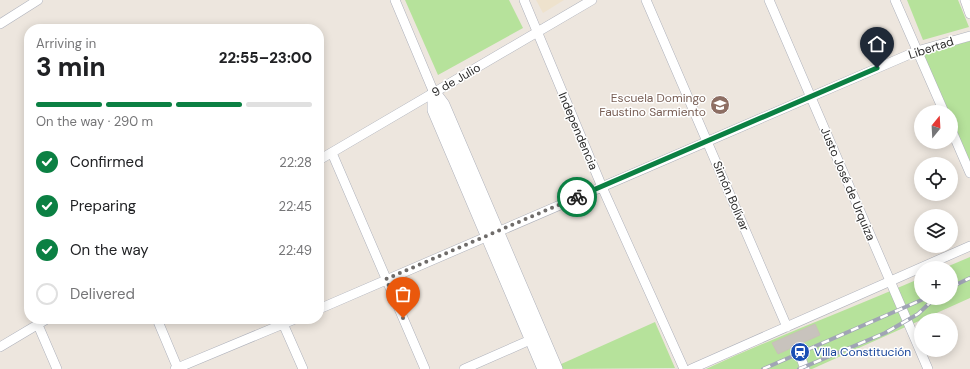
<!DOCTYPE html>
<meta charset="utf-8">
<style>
body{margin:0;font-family:"DM Sans",sans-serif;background:#f6f6f6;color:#202124;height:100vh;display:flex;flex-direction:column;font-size:15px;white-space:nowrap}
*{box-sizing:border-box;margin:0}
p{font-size:13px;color:#757577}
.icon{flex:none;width:22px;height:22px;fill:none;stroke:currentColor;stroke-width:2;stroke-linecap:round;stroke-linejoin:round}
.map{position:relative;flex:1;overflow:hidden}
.panel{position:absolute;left:24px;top:24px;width:300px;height:300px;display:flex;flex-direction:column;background:#fff;border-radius:16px;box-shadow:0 2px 10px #0003}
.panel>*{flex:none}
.needle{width:26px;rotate:18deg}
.controls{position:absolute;left:914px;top:105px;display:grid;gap:8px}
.controls a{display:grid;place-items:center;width:44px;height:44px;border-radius:50%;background:#fff;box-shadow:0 2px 10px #0003;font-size:20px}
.pin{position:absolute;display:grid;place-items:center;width:34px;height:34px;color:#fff;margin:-41px -17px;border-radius:50% 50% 50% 0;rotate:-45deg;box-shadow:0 0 4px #0007}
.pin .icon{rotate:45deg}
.courier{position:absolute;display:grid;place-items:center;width:40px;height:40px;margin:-20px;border:3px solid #0b8043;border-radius:50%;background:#fff;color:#222;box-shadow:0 1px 5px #0007}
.summary em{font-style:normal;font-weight:800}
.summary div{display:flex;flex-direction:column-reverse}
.summary{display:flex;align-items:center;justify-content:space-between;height:68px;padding:0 12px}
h1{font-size:26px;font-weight:800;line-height:30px}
.bar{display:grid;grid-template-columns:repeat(4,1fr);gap:6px 4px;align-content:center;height:48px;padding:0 12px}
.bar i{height:5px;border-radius:3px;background:#e0e0e0}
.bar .on{background:#0b8043}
.bar p{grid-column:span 4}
ol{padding:0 12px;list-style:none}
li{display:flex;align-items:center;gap:12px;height:44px}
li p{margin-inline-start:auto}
li .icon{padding:4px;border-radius:50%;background:#0b8043;color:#fff;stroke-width:4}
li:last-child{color:#757577}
li i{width:22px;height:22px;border:2px solid #e0e0e0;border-radius:50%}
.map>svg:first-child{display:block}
.education{fill:#eee2cd}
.green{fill:#b6e29b}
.building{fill:#c8c3bd;stroke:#c8c2b7}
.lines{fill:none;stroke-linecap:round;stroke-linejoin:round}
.street-casing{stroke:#aeb1bb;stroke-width:10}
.secondary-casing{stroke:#aeb1bb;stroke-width:14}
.street{stroke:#fff;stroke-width:9}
.secondary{stroke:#fff;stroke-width:13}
.rail-casing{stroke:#a0a4b5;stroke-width:4}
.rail{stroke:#fff;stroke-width:2.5;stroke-dasharray:8;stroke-linecap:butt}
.done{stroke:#6f6c6a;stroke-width:4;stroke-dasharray:0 7.2}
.route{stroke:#0b8043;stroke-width:5}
.labels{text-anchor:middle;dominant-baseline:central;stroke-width:3;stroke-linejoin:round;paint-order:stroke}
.street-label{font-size:12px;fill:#2b2b2b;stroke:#fff}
.education-label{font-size:12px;fill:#785e54;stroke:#fff;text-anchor:end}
.transit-label{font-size:12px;fill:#164399;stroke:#fff;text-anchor:start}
</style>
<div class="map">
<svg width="970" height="369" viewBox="0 0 970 369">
<rect width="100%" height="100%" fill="#ede6de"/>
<!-- education -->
<path class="education" d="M536,0H564L543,13Z"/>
<!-- green -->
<path class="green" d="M405,0H509L523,28L438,75Z
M907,0H958L969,27L923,40Z
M970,41V163L951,119V112H948L923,53Z
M970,257V298L812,369H706C777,336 850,309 921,278V298H951V268H944Z
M655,322L675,368L561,369L559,365Z"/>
<!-- building -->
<path class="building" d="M815,324L820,335L778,354L772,343Z"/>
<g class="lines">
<defs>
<path id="street" d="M395,0L434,93
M524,0L602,187L684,369
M646,0L787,327
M769,0L928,369
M895,0L944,112
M965,0L970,14
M0,24L38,0
M951,129L970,173
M332,153L425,369
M319,160L592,0
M319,309L917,51L970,36
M157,319L178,369
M281,319L303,369
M38,325L57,369
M0,347L47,319
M801,358L805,369
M175,369L295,319
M464,369L537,337
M691,369L970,246"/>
<path id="secondary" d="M434,93L443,105L556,369
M434,93V110L544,369"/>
</defs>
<!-- street casing -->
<use href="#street" class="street-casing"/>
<!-- secondary casing -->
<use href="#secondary" class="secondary-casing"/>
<!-- street -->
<use href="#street" class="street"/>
<!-- secondary -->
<use href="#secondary" class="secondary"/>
<defs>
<path id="rail" d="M951,287L970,278
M763,369L926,298
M799,369L885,333L918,314L935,298"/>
</defs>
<!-- rail casing -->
<use href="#rail" class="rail-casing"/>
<!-- rail -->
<use href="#rail" class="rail"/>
</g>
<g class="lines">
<!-- done -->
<path class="done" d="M403,318L386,279L577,197"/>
<!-- route -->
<path class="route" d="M577,197L877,68"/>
</g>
<!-- icons -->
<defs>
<symbol id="school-disc" viewBox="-11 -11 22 22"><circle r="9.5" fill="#8d6e63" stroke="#fff"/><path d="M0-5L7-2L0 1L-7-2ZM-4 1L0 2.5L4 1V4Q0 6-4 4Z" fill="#fff"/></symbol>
<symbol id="station-disc" viewBox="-11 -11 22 22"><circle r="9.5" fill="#1a4fb4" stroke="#fff"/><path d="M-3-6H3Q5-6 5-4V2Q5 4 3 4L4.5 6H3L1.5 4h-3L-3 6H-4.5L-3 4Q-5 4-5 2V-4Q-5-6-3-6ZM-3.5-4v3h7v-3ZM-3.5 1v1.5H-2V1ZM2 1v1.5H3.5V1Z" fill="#fff"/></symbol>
</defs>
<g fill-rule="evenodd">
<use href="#school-disc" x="709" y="94" width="22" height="22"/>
<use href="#station-disc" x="789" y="341" width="22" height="22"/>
</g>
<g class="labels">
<!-- street labels -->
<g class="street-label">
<text transform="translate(931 48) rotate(-18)">Libertad</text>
<text transform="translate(456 80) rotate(-30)">9 de Julio</text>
<text transform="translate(578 131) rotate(67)">Independencia</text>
<text transform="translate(848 184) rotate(67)">Justo José de Urquiza</text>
<text transform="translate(731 196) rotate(67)">Simón Bolívar</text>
</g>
<!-- education labels -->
<g class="education-label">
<text x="706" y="98">Escuela Domingo<tspan x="706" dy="14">Faustino Sarmiento</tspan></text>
</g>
<!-- transit labels -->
<g class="transit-label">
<text x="814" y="352">Villa Constitución</text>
</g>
</g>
</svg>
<div class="controls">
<a><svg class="needle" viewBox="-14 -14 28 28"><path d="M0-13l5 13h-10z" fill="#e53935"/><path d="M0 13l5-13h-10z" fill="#757577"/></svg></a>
<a><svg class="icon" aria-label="locate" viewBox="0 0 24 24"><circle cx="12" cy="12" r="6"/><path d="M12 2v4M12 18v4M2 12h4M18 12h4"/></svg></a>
<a><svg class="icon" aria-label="layers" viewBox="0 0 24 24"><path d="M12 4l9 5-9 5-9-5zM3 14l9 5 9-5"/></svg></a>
<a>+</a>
<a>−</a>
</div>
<div class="pin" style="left:403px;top:318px;background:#ea580c"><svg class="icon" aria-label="bag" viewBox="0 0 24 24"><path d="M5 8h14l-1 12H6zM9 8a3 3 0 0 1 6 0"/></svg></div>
<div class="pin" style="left:877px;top:68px;background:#1f2937"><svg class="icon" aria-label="home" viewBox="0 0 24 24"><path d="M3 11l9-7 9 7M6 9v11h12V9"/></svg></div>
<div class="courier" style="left:577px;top:197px"><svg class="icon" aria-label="bike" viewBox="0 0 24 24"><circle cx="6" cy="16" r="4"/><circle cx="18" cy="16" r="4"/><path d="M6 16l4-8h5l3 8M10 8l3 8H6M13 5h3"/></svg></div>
<section class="panel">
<div class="summary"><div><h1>3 min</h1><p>Arriving in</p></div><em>22:55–23:00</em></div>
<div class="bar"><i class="on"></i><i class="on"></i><i class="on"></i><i></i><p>On the way · 290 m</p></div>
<ol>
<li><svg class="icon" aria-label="check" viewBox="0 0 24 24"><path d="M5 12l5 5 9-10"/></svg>Confirmed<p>22:28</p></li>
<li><svg class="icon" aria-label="check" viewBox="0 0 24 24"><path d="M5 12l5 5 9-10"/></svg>Preparing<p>22:45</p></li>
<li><svg class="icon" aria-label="check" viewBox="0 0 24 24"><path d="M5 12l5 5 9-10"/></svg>On the way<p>22:49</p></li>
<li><i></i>Delivered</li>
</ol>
</section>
</div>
